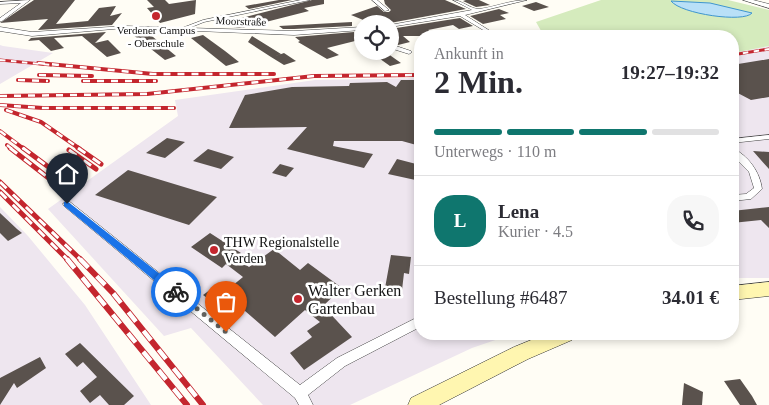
<!DOCTYPE html>
<html lang="de">
<meta charset="utf-8">
<style>
body{margin:0;font-family:Georgia,serif;background:#f7f7f7;color:#2b2b33;height:100vh;display:flex;flex-direction:column;font-size:19px;white-space:nowrap}
*{box-sizing:border-box;margin:0}
p{font-size:16px;color:#7c7c81}
.icon{flex:none;width:28px;height:28px;fill:none;stroke:currentColor;stroke-width:2;stroke-linecap:round;stroke-linejoin:round}
.map{position:relative;flex:1;overflow:hidden}
.sheet{position:absolute;left:414px;top:30px;width:325px;height:310px;display:flex;flex-direction:column;background:#fff;border-radius:20px;box-shadow:0 2px 8px #0003}
.sheet>*{flex:none}
.fabs{position:absolute;left:354px;top:15px;display:grid;gap:10px}
.fabs a{display:grid;place-items:center;width:45px;height:45px;border-radius:50%;background:#fff;box-shadow:0 2px 8px #0003;font-size:25px}
.pin{position:absolute;display:grid;place-items:center;width:42px;height:42px;color:#fff;margin:-51px -21px;border-radius:50% 50% 50% 0;rotate:-45deg;box-shadow:0 0 5px #0007}
.pin .icon{rotate:45deg}
.courier{position:absolute;display:grid;place-items:center;width:50px;height:50px;margin:-25px;border:4px solid #1a73e8;border-radius:50%;background:#fff;color:#222;box-shadow:0 1px 6px #0007}
.summary em{font-style:normal;font-weight:700}
.summary div{display:flex;flex-direction:column-reverse}
.summary{display:flex;align-items:center;justify-content:space-between;height:85px;padding:0 20px}
h1{font-size:32px;font-weight:700;line-height:38px}
.bar{display:grid;grid-template-columns:repeat(4,1fr);gap:8px 5px;align-content:center;height:60px;padding:0 20px}
.bar i{height:6px;border-radius:4px;background:#e1e1e2}
.bar .on{background:#0f766e}
.bar p{grid-column:span 4}
.line{display:flex;align-items:center;gap:12px;padding:0 20px;border-top:1px solid #e1e1e2}
.line div{flex:1}
.round{display:grid;place-items:center;flex:none;width:52px;height:52px;border-radius:20px;background:#f7f7f7}
.map>svg:first-child{display:block}
.industrial{fill:#eee6ef}
.green{fill:#d5ebbd}
.water{fill:#b9e0f7;stroke:#3f96cf}
.building{fill:#5a524d}
.lines{fill:none;stroke-linecap:round;stroke-linejoin:round}
.minor-casing{stroke:#444;stroke-width:1}
.tertiary-casing{stroke:#444;stroke-width:1}
.secondary-casing{stroke:#333;stroke-width:1}
.minor{fill:#fff;fill-rule:evenodd}
.tertiary{fill:#fff;fill-rule:evenodd}
.secondary{fill:#fff6b0;fill-rule:evenodd}
.rail-far3-casing{stroke:#c4262e;stroke-width:3}
.rail-far2-casing{stroke:#c4262e;stroke-width:4}
.rail-far1-casing{stroke:#c4262e;stroke-width:5}
.rail-casing{stroke:#c4262e;stroke-width:6}
.rail-far3{stroke:#fff;stroke-width:2;stroke-dasharray:5.5;stroke-linecap:butt}
.rail-far2{stroke:#fff;stroke-width:2.5;stroke-dasharray:7;stroke-linecap:butt}
.rail-far1{stroke:#fff;stroke-width:3;stroke-dasharray:9;stroke-linecap:butt}
.rail{stroke:#fff;stroke-width:4.5;stroke-dasharray:12;stroke-linecap:butt}
.route{fill:#1a73e8}
.done{stroke:#646461;stroke-width:5;stroke-dasharray:0 9}
.poi-dot{fill:#c4262e;stroke:#fff;stroke-width:2}
.labels{text-anchor:middle;dominant-baseline:central;stroke-width:5;stroke-linejoin:round;paint-order:stroke}
.far-street-label{font-size:11px;fill:#111;stroke:#fff}
.far-poi-label{font-size:11px;fill:#111;stroke:#fff}
.poi-label{font-size:14px;fill:#111;stroke:#fff;text-anchor:start}
.near-poi-label{font-size:16px;fill:#111;stroke:#fff;text-anchor:start}
</style>
<div class="map">
<svg width="769" height="405" viewBox="0 0 769 405">
<rect width="100%" height="100%" fill="#fffdf5"/>
<!-- industrial -->
<path class="industrial" d="M0,45L3,46L53,53L0,84Z
M769,46V278H733L732,53Z
M420,78V334H513L472,348L350,405H263L191,328L164,336L48,209L178,116L175,100L315,80Z
M0,207L28,236L85,305L151,405H0Z"/>
<!-- green -->
<path class="green" d="M601,0H728L769,10V46L733,53L732,36H544L536,22Z"/>
<!-- water -->
<path class="water" d="M671,1L710,3L752,13C744,23 681,14 671,1Z"/>
<!-- building -->
<path class="building" d="M34,0H75L56,24L88,21L99,8L116,6L110,16L122,13L112,25L38,30L48,19L0,23Z
M147,0H165L169,4L196,0L195,14L160,23L147,8L154,7Z
M279,0H292L249,9L245,6Z
M312,0H324V4L304,8L309,11L242,28L232,27L226,22Z
M384,0H445L466,9L390,23V20L379,24H373L351,15L377,6L384,12H389L391,10L385,4Z
M466,0H479L490,5L476,7L463,1Z
M536,2L549,7L534,11L522,6Z
M499,9L509,13L500,15L506,19L483,24L470,16Z
M460,18L473,26L459,29L453,25L428,30L437,36H403L410,42L398,45L390,42V29Z
M352,22V26L294,29H283L279,26Z
M141,31L147,32L176,56L165,60L132,34Z
M106,32L95,43L108,40L121,53L107,57L82,36L54,38L64,48L51,51L39,40L28,41L31,38Z
M354,32L355,41L327,48L339,55L327,59L298,42L300,41L295,37Z
M203,35L225,51L239,62L226,66L191,38Z
M252,36L281,54L273,57L284,53L296,61L284,65L271,57L248,42Z
M369,51H384L401,63L390,66Z
M769,59V97L751,100L732,90V65Z
M401,80H420V146L402,141H334L333,146L373,154L364,168L287,149L307,127L229,128L245,95L292,87L349,86L350,83L387,82L396,87Z
M167,138L185,142L165,158L146,153Z
M208,149L234,157L221,169L193,161Z
M753,151L769,152V169Z
M397,159L420,165V181L388,174Z
M280,164L294,168L286,177L272,173Z
M128,170L217,197L189,225L95,195Z
M769,207V228L761,220L732,223V211Z
M0,213L17,229L22,233L8,241L0,233Z
M210,233L241,253L235,257L249,267L274,249L300,270L308,263L342,288L323,306L352,337L304,370L290,353L312,337L307,331L320,322L305,310L275,337L237,304L227,313L203,295L218,284L227,290L243,277L226,264L222,268L191,247Z
M391,255L411,257L409,274L404,273L402,290L385,288Z
M80,343L134,396L124,405H109L100,395L90,403L80,391L97,377L83,362L77,367L65,354Z
M40,357L46,368L17,388L14,383L0,405V378Z
M740,379L752,396L757,405H740L724,381Z
M684,383L703,392L702,405H682Z"/>
<g class="lines">
<defs>
<path id="minor" d="M30,0L2,21H0V18L21,3L0,4V2Z
M301,0H310L204,22L189,28L294,31L362,27V30L294,35L125,28L32,36L0,31V27L32,32L125,26L182,28L203,20Z
M372,0H377L389,10L385,11Z
M453,0C462,0 470,9 479,9C495,7 511,0 527,0L465,15L498,36H493L460,16L390,27V25L472,10Z
M390,44L411,51L412,52L409,54L390,48Z
M769,135V139L732,143V139Z
M732,148C748,155 760,172 762,189L751,199L732,201V195L746,194L754,188L749,172L732,155Z
M67,201L70,202L300,385L337,358L420,316V327L345,366L308,395L313,405H299L295,398L64,206L63,204Z"/>
<path id="tertiary" d="M743,0H753L769,4V8Z"/>
<path id="secondary" d="M769,282V296L732,300V286Z
M546,334H575L572,340L528,359L439,405H408L411,398L514,347Z"/>
</defs>
<!-- minor casing -->
<use href="#minor" class="minor-casing"/>
<!-- tertiary casing -->
<use href="#tertiary" class="tertiary-casing"/>
<!-- secondary casing -->
<use href="#secondary" class="secondary-casing"/>
<!-- minor -->
<use href="#minor" class="minor"/>
<!-- tertiary -->
<use href="#tertiary" class="tertiary"/>
<!-- secondary -->
<use href="#secondary" class="secondary"/>
<defs>
<path id="rail-far3" d="M732,55L769,49
M0,60L51,65"/>
<path id="rail-far2" d="M38,63L153,74H274
M39,75L92,76
M18,80L48,81
M83,81H156
M0,96L147,94L314,76L420,75
M0,105L43,108H174
M6,110L41,122L80,149
M0,131L24,149
M7,145L12,149"/>
<path id="rail-far1" d="M10,148L64,190
M23,148L70,183
M78,148L101,164
M69,150L96,169
M0,182L81,260
M0,192L68,260"/>
<path id="rail" d="M67,259L187,405
M80,259L113,293L203,405"/>
</defs>
<!-- rail-far3 casing -->
<use href="#rail-far3" class="rail-far3-casing"/>
<!-- rail-far2 casing -->
<use href="#rail-far2" class="rail-far2-casing"/>
<!-- rail-far1 casing -->
<use href="#rail-far1" class="rail-far1-casing"/>
<!-- rail casing -->
<use href="#rail" class="rail-casing"/>
<!-- rail-far3 -->
<use href="#rail-far3" class="rail-far3"/>
<!-- rail-far2 -->
<use href="#rail-far2" class="rail-far2"/>
<!-- rail-far1 -->
<use href="#rail-far1" class="rail-far1"/>
<!-- rail -->
<use href="#rail" class="rail"/>
</g>
<!-- route -->
<path class="route" d="M67,201L179,289V295H172L64,206V202Z"/>
<g class="lines">
<!-- done -->
<path class="done" d="M176,292L226,332"/>
</g>
<!-- markers -->
<g class="poi-dot">
<circle cx="156" cy="16" r="5"/>
<circle cx="214" cy="250" r="5"/>
<circle cx="298" cy="299" r="5"/>
</g>
<g class="labels">
<!-- far-street labels -->
<g class="far-street-label">
<text transform="translate(241 21) rotate(2)">Moorstraße</text>
</g>
<!-- far-poi labels -->
<g class="far-poi-label">
<text x="156" y="30">Verdener Campus<tspan x="156" dy="13">- Oberschule</tspan></text>
</g>
<!-- poi labels -->
<g class="poi-label">
<text x="224" y="242">THW Regionalstelle<tspan x="224" dy="16">Verden</tspan></text>
</g>
<!-- near-poi labels -->
<g class="near-poi-label">
<text x="308" y="290">Walter Gerken<tspan x="308" dy="18">Gartenbau</tspan></text>
</g>
</g>
</svg>
<div class="fabs">
<a><svg class="icon" aria-label="locate" viewBox="0 0 24 24"><circle cx="12" cy="12" r="6"/><path d="M12 2v4M12 18v4M2 12h4M18 12h4"/></svg></a>
</div>
<div class="pin" style="left:226px;top:332px;background:#ea580c"><svg class="icon" aria-label="bag" viewBox="0 0 24 24"><path d="M5 8h14l-1 12H6zM9 8a3 3 0 0 1 6 0"/></svg></div>
<div class="pin" style="left:67px;top:204px;background:#1f2937"><svg class="icon" aria-label="home" viewBox="0 0 24 24"><path d="M3 11l9-7 9 7M6 9v11h12V9"/></svg></div>
<div class="courier" style="left:176px;top:292px"><svg class="icon" aria-label="bike" viewBox="0 0 24 24"><circle cx="6" cy="16" r="4"/><circle cx="18" cy="16" r="4"/><path d="M6 16l4-8h5l3 8M10 8l3 8H6M13 5h3"/></svg></div>
<section class="sheet">
<div class="summary"><div><h1>2 Min.</h1><p>Ankunft in</p></div><em>19:27–19:32</em></div>
<div class="bar"><i class="on"></i><i class="on"></i><i class="on"></i><i></i><p>Unterwegs · 110 m</p></div>
<div class="line" style="height:90px"><b class="round" style="background:#0f766e;color:#fff">L</b><div><b>Lena</b><p>Kurier · 4.5</p></div><a class="round"><svg class="icon" aria-label="phone" viewBox="0 0 24 24"><path d="M5 4h4l2 5-3 2q2 4 5 5l2-3 5 2v4C11 20 4 13 5 4z"/></svg></a></div>
<div class="line" style="height:65px"><div>Bestellung #6487</div><b>34.01 €</b></div>
</section>
</div>
